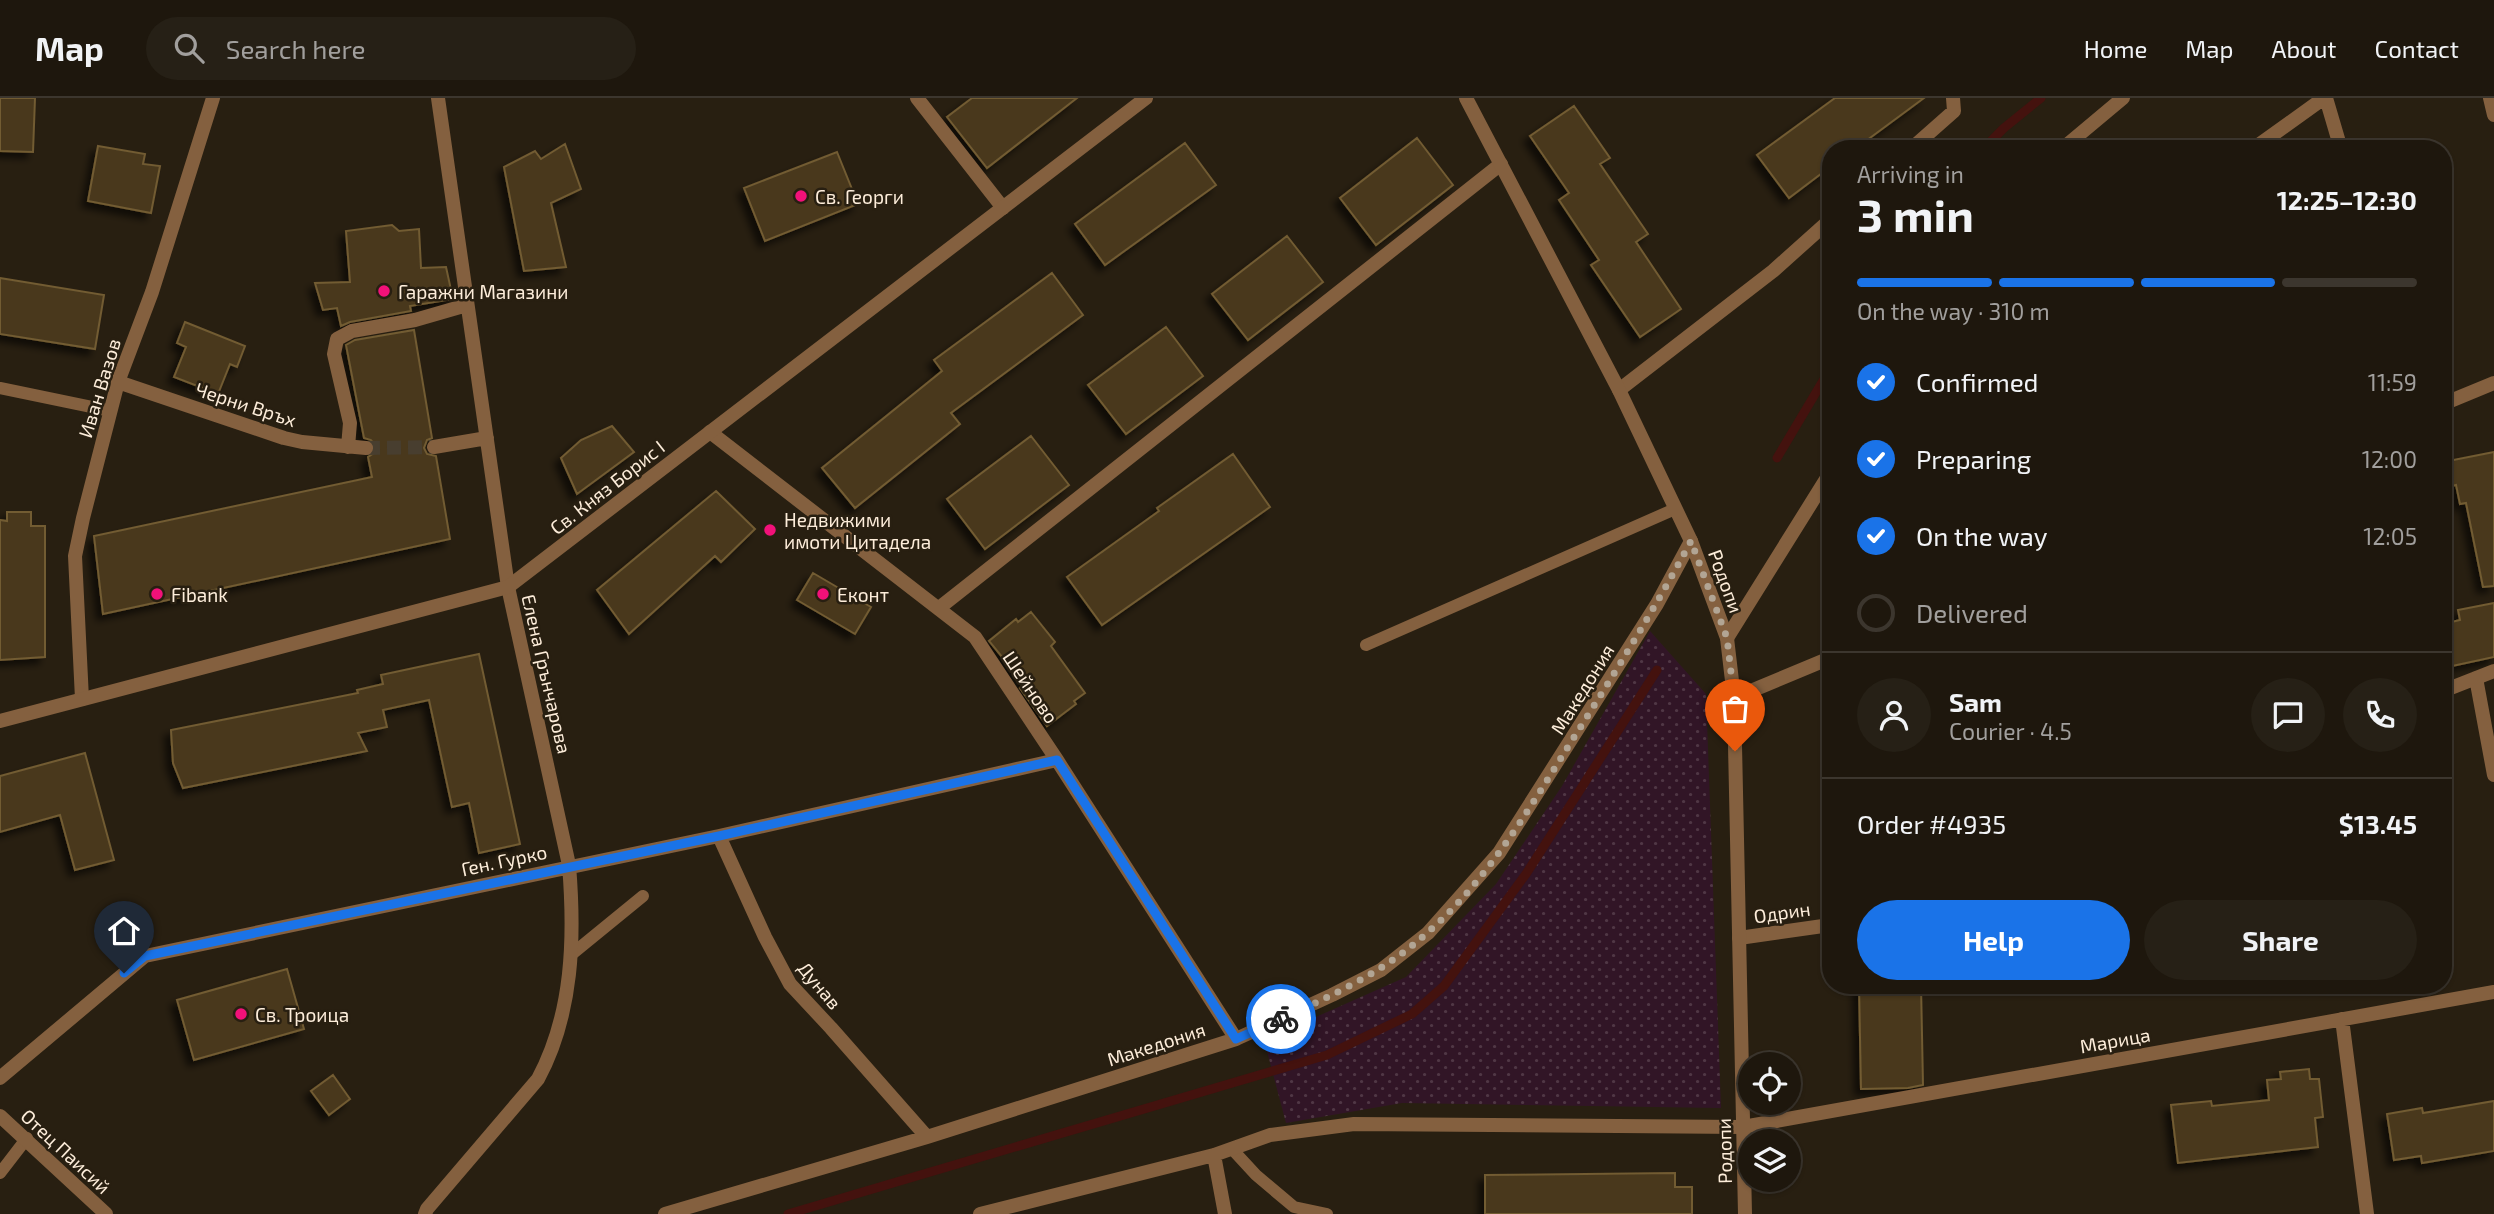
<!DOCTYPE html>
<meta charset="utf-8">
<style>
body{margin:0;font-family:"Exo 2",sans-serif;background:#262016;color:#f1f3f6;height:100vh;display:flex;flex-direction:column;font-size:26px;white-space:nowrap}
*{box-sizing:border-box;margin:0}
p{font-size:23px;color:#a19f9d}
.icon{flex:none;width:38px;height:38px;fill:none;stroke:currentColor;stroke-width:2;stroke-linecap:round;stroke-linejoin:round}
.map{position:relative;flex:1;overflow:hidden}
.drawer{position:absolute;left:1822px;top:42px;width:630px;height:854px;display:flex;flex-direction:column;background:#1e170d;border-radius:28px;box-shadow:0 2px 5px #0004,0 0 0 2px #3c362e}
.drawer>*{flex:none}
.tools{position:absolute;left:1738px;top:954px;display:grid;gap:14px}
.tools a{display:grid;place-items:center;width:63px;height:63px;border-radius:50%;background:#1e170d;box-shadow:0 2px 5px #0004,0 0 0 2px #3c362e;font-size:35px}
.pin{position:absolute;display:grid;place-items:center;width:60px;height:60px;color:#fff;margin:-72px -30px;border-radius:50% 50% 50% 0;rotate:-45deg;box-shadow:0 0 7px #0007}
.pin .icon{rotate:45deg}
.courier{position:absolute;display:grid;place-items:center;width:70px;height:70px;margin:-35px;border:5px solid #1a73e8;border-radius:50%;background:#fff;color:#222;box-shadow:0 2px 9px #0007}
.head em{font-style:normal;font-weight:700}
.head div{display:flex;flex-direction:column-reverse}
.head{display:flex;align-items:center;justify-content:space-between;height:119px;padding:0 35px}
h1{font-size:46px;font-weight:700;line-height:52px}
.bar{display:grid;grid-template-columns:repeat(4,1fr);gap:10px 7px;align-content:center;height:84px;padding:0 35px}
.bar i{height:9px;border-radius:5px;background:#3c362e}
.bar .current{background:#1a73e8}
.bar p{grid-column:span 4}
.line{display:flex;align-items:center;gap:18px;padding:0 35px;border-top:2px solid #3c362e}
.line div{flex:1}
.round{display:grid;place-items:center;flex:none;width:74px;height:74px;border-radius:37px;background:#262016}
ol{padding:0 35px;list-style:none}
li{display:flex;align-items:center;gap:21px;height:77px}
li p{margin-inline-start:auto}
li .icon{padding:7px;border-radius:50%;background:#1a73e8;color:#fff;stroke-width:4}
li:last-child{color:#a19f9d}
li i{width:38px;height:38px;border:4px solid #3c362e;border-radius:50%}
.action{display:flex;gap:14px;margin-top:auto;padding:14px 35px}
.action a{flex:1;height:80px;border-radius:42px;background:#1a73e8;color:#fff;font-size:28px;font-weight:700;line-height:80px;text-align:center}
.action a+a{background:#262016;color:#f1f3f6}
header{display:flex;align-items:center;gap:42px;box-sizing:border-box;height:98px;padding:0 35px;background:#1e170d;border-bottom:2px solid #3c362e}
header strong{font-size:33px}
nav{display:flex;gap:38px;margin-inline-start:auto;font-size:24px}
.search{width:490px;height:63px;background:#262016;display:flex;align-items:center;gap:18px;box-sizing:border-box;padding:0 24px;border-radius:38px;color:#a19f9d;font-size:26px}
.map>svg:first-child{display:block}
.grass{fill:url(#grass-dots)}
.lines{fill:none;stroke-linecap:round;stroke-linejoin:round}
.stream{stroke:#44120e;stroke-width:9}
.building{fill:#48391f;stroke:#725b32;stroke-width:2;filter:url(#shadow)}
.minor-tunnel{stroke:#483e2f;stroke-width:14;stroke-dasharray:14 7;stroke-linecap:butt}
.service{stroke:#84603f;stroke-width:12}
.minor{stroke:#84603f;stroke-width:14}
.tertiary{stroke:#84603f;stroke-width:14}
.done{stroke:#b2a594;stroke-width:7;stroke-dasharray:0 12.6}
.route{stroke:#1a73e8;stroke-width:9}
.poi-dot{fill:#f21179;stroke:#281f11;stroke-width:2.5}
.labels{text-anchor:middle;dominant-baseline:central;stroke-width:5;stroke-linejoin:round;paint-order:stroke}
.poi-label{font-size:19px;fill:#fdedda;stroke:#281f11;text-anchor:start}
.street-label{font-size:19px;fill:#fdedda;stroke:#281f11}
</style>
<header>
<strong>Map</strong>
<div class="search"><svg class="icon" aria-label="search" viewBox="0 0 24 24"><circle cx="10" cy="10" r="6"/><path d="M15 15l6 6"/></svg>Search here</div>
<nav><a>Home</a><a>Map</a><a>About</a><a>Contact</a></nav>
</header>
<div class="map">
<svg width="2494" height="1116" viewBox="0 0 2494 1116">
<defs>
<pattern id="grass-dots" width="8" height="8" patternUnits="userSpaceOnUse" patternTransform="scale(1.75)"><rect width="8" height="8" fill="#311526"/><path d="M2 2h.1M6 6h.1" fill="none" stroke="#503745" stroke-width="1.8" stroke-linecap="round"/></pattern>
<filter id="shadow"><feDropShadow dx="-6" dy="6" stdDeviation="3.5" flood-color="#0009"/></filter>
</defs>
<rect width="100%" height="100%" fill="#281f11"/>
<!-- grass -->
<path class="grass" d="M1650,533L1706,596L1721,1010L1402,1005L1286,1025L1264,942L1406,879L1496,786L1562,688Z"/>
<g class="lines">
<!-- stream -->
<path class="stream" d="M1983,51L2004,30L2041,0
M1777,360L1830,271
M788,1116L1327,957L1412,916L1444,888L1526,776L1657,572"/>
</g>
<!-- building -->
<path class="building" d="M0,0H35L33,54L0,53Z
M972,0H1077L987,70L947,19Z
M1835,0H1924L1855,51H1830V69L1789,100L1757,57Z
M1574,8L1610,60L1600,66L1648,136L1636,144L1681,211L1640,239L1591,167L1599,162L1559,102L1569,95L1530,38Z
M1417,40L1453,87L1376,147L1340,100Z
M1185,45L1216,87L1105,167L1075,126Z
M565,46L581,91L551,105L566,169L524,173L504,69L535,53L541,61Z
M98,48L145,56L143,66L160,68L151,115L88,103Z
M837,54L858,106L765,143L744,90Z
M392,127L399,133L419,131L421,170L446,169L453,201L410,208L411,213L350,224L341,228L337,210L323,212L315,185L350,184L346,133Z
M1287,138L1323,184L1248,242L1212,196Z
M1052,175L1083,217L951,315L960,326L855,410L822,370L942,273L934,262Z
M0,180L104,197L95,251L0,236Z
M185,224L245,248L237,269L230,266L218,296L174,279L186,249L177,245Z
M1166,229L1203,278L1126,336L1088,287Z
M414,232L432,340L427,342L424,350L427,356L436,358L450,441L103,516L94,438L372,379L368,359L374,355L375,347L371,342L364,340L346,247L355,242Z
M612,328L634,354L577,396L561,360L581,342Z
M1031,338L1069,387L985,451L947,401Z
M2494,354V488L2483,489L2466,405L2460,406L2456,387L2443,390V364Z
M1233,356L1270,409L1102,527L1067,479L1159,413L1157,410Z
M716,393L755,431L721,464L715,458L629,536L597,492Z
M7,414H31V428H45V559L0,562V422L7,423Z
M813,475L871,509L855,536L797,502Z
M2494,505V559L2443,570V526L2460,522L2458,512Z
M1031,514L1055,544L1051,548L1085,595L1074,603L1076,606L1047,628L1020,590L1024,586L989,543L1016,521L1018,524Z
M479,556L520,746L479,755L469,705L452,709L429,602L383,612L387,629L358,635L367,653L183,690L173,665L171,632L358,595L357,592L383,586L381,577Z
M85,655L114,762L75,772L60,717L0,734V678Z
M287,871L304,931L194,962L177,902Z
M1859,887H1921L1923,987L1908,990L1861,991Z
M2309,971L2310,981H2319L2323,1019L2315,1020L2318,1049L2178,1065L2171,1007L2211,1003L2212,1008L2269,1002L2267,982L2281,981L2280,974Z
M333,977L350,1001L329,1017L311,993Z
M2494,1003V1053L2422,1065L2421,1058L2394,1062L2387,1016L2422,1010L2423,1015Z
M1675,1075V1089H1692V1116H1485V1077Z"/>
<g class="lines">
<!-- minor-tunnel -->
<path class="minor-tunnel" d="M366,350L434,349"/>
<!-- service -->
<path class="service" d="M0,290L111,313
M1366,547L1675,411
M572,856L643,798
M1232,1051L1256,1077L1294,1109L1327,1116
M0,1075L27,1040"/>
<!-- minor -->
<path class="minor" d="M917,0L1003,110
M2326,0L2341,51
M2490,0L2494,17
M1911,51L1954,13L1953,0
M2062,51L2123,0
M2253,51L2324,0
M118,284L284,340L302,344L366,350
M1619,292L1773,173L1830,122
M2443,306L2494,285
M710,334L975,539L1057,662L1236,941
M348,349L350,325L334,256L337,241L352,233L415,222L467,207
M434,349L487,340
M939,510L1501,66
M1727,540L1830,375
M2476,580L2494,677
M2443,593L2494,573
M1734,600L1830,560
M82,601L75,458L83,420L118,284L152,194L213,0
M719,738L765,839L790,886L831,930L927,1039
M1739,840L1830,827
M2342,921L2367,1116
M0,980L145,858L719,738L1057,662
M0,1018L106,1116
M1214,1057L1225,1116
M425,1116L427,1111L538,981C573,916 575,840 569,767L508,489L438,0
M665,1116L927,1039L1236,941L1332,897L1381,872L1428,835L1499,755L1657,506L1691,443
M980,1116L1214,1057L1270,1037L1354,1026L1743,1029L2494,894"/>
<!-- tertiary -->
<path class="tertiary" d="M1466,0L1619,292L1691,443L1727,540L1734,600L1745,1116
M0,623L508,489L1146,0"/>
</g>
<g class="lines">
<!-- done -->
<path class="done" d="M1281,921C1333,897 1384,874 1427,835C1487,783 1529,711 1571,644C1613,578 1654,512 1691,443L1727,540L1734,600L1735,653"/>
<!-- route -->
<path class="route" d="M124,875L145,858L719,738L1057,662L1236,941L1281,921"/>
</g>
<!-- markers -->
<g class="poi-dot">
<circle cx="801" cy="98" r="7"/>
<circle cx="384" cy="193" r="7"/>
<circle cx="770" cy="432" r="7"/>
<circle cx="157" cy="496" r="7"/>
<circle cx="823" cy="496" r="7"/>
<circle cx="241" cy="916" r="7"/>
</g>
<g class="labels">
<!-- poi labels -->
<g class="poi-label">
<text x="815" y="98">Св. Георги</text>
<text x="398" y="193">Гаражни Магазини</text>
<text x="784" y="421">Недвижими<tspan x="784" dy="22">имоти Цитадела</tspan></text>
<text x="171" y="496">Fibank</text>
<text x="837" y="496">Еконт</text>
<text x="255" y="916">Св. Троица</text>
</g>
<!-- street labels -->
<g class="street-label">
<text transform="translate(99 290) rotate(-73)">Иван Вазов</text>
<text transform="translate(246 306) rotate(18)">Черни Връх</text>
<text transform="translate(607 389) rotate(-38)">Св. Княз Борис I</text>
<text transform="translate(1726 483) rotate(70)">Родопи</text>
<text transform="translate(547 576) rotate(77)">Елена Грънчарова</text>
<text transform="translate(1031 589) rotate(56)">Шейново</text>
<text transform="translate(1582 591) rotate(-58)">Македония</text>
<text transform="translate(504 762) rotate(-12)">Ген. Гурко</text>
<text transform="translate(1782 814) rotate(-8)">Одрин</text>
<text transform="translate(820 887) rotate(50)">Дунав</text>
<text transform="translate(2115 942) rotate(-10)">Марица</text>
<text transform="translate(1156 946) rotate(-18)">Македония</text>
<text transform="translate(66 1053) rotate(43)">Отец Паисий</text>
<text transform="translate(1724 1053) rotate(-91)">Родопи</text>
</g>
</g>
</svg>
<div class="tools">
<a><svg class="icon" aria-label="locate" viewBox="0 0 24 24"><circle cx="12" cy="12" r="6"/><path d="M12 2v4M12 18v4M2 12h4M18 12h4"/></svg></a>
<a><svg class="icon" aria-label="layers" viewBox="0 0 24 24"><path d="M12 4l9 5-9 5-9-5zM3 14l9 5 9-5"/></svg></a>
</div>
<div class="pin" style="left:1735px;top:653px;background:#ea580c"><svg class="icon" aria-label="bag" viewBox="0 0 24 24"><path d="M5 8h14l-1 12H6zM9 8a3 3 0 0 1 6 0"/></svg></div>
<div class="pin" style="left:124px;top:875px;background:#1f2937"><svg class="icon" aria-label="home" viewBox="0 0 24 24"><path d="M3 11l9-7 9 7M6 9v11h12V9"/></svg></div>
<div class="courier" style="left:1281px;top:921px"><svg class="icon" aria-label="bike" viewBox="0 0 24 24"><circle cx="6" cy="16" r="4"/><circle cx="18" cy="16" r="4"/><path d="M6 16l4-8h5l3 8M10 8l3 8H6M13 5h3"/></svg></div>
<section class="drawer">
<div class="head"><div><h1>3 min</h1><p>Arriving in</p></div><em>12:25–12:30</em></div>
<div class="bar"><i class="current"></i><i class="current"></i><i class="current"></i><i></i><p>On the way · 310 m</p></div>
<ol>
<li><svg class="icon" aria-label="check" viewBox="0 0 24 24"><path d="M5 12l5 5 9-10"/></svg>Confirmed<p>11:59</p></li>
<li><svg class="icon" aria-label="check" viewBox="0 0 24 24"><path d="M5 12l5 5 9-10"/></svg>Preparing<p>12:00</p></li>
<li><svg class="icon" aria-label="check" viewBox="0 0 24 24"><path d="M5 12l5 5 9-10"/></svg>On the way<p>12:05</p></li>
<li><i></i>Delivered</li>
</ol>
<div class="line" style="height:126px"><a class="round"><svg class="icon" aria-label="person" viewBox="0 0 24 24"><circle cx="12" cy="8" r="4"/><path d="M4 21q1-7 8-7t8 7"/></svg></a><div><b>Sam</b><p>Courier · 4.5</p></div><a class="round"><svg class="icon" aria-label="chat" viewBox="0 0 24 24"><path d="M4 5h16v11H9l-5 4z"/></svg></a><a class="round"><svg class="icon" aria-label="phone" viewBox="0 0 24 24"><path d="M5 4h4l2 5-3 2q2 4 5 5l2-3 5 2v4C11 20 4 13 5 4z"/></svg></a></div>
<div class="line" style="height:91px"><div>Order #4935</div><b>$13.45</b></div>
<div class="action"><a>Help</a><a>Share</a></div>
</section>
</div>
